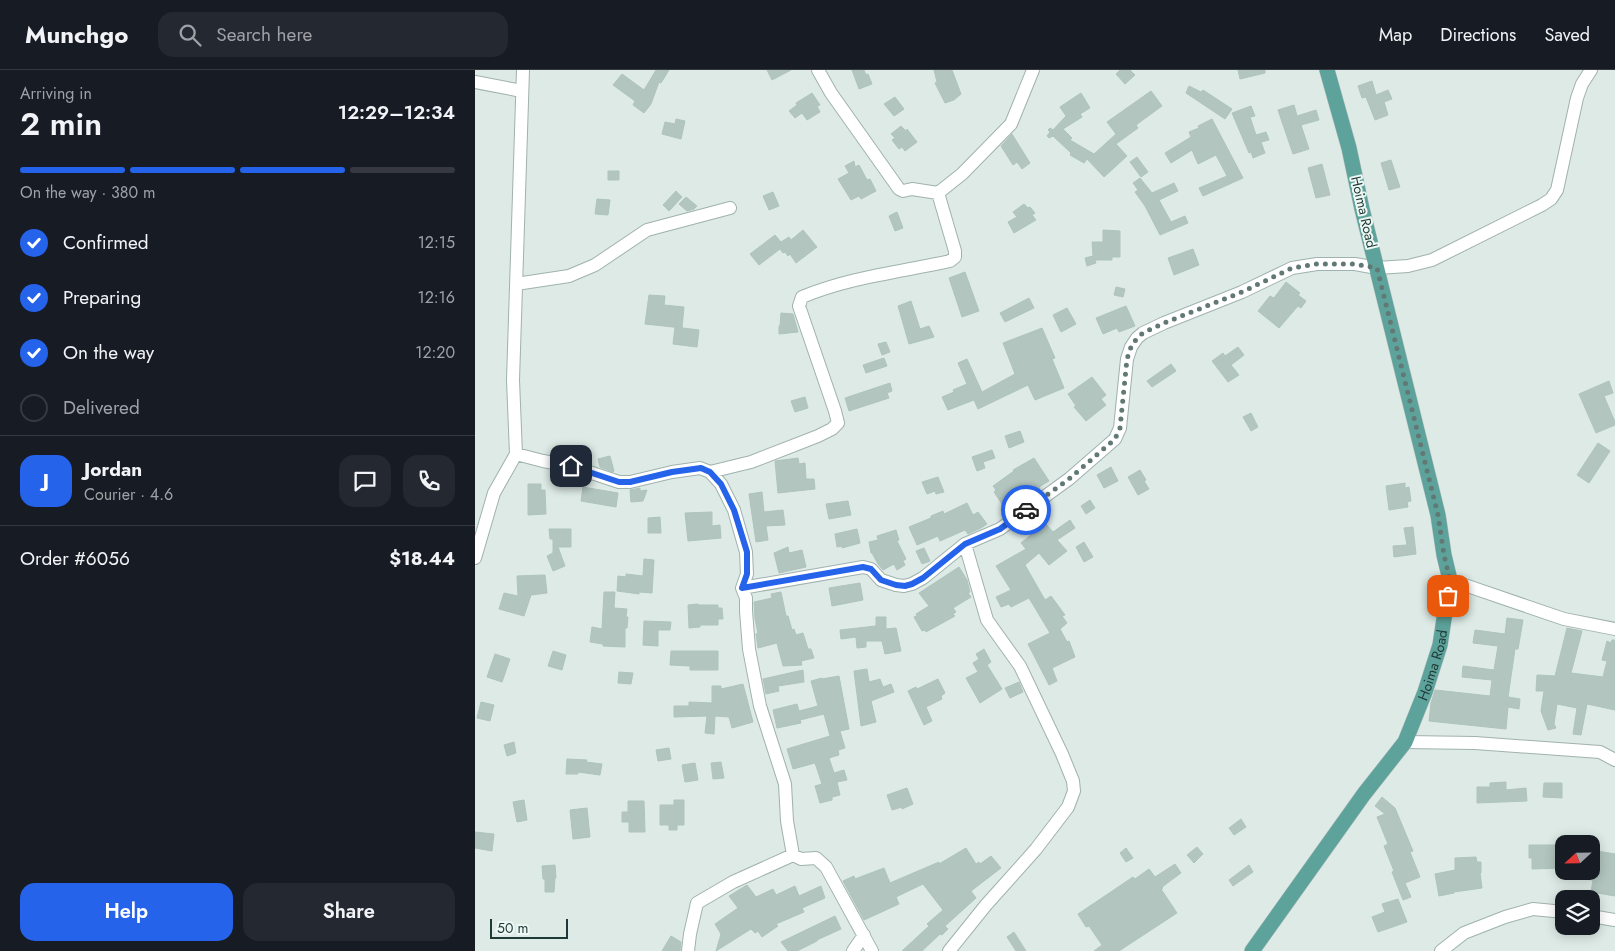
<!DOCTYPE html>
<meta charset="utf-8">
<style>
body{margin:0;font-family:Jost,sans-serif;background:#242831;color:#f1f3f6;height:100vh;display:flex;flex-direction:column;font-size:19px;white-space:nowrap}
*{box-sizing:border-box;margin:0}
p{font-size:16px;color:#9ea1a6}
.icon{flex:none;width:28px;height:28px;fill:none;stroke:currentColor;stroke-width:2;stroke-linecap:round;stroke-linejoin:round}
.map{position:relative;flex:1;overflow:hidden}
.panel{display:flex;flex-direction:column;background:#171b24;width:475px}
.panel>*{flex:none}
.needle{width:32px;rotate:248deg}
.tools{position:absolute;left:1080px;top:765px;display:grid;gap:10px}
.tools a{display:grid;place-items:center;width:45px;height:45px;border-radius:10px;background:#171b24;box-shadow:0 2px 12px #0003;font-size:25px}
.scale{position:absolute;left:15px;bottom:12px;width:78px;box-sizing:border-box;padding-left:5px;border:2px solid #1e3a37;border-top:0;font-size:14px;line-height:18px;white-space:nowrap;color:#1e3a37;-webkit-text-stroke:4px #edf7f3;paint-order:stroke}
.pin{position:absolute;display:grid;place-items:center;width:42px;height:42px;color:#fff;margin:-21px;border-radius:10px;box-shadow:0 2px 8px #0006}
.courier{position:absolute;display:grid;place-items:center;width:50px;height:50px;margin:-25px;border:4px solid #2563eb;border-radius:50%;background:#fff;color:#222;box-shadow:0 1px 6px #0007}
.overview em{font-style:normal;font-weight:600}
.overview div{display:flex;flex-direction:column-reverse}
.overview{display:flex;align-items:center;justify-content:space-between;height:85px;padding:0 20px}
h1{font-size:32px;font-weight:600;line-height:38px}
.bar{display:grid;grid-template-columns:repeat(4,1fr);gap:8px 5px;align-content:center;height:60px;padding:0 20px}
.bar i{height:6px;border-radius:4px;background:#363941}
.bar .active{background:#2563eb}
.bar p{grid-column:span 4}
.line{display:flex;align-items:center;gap:12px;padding:0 20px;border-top:1px solid #363941}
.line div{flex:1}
.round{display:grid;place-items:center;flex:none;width:52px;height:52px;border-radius:15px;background:#242831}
ol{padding:0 20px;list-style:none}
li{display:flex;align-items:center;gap:15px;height:55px}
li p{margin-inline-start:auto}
li .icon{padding:5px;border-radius:50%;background:#2563eb;color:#fff;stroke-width:4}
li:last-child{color:#9ea1a6}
li i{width:28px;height:28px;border:2px solid #363941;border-radius:50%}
.primary-button{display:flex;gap:10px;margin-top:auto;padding:10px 20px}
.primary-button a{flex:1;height:58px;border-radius:15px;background:#2563eb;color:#fff;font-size:20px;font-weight:600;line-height:58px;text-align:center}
.primary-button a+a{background:#242831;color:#f1f3f6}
header{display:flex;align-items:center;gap:30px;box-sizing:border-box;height:70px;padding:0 25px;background:#171b24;border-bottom:1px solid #363941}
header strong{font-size:24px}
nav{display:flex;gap:28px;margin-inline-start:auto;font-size:18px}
.search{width:350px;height:45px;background:#242831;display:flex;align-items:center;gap:12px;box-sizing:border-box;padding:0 18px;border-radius:15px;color:#9ea1a6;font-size:19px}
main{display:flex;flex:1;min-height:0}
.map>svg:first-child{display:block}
.building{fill:#b2c5bf;stroke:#afc4be}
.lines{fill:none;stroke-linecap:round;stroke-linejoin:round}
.minor-casing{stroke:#a0b2ae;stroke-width:14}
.major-casing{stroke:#bcc4c3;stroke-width:16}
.minor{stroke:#fff;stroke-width:12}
.major{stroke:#5ea39b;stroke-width:15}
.done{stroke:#617874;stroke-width:5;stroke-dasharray:0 9}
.route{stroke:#2563eb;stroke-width:6}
.labels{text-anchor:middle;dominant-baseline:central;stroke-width:4;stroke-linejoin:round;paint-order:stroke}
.street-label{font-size:14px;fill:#1e3a37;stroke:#edf7f3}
</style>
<header>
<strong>Munchgo</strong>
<div class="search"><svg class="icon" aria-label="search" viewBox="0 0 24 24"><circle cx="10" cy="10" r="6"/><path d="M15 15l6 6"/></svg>Search here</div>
<nav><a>Map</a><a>Directions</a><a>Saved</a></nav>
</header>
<main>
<section class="panel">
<div class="overview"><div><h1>2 min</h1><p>Arriving in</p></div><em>12:29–12:34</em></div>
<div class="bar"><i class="active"></i><i class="active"></i><i class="active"></i><i></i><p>On the way · 380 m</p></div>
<ol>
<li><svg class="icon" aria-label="check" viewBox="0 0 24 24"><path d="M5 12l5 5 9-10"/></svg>Confirmed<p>12:15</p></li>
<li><svg class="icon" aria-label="check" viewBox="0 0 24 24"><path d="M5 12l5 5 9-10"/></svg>Preparing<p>12:16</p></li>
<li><svg class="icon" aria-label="check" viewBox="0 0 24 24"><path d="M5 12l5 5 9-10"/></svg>On the way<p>12:20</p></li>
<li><i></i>Delivered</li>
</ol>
<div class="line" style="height:90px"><b class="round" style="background:#2563eb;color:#fff">J</b><div><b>Jordan</b><p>Courier · 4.6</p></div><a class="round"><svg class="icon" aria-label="chat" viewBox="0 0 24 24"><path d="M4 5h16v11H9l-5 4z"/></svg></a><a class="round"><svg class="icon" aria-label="phone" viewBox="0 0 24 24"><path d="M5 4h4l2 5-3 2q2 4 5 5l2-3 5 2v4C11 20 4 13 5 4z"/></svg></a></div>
<div class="line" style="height:65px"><div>Order #6056</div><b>$18.44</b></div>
<div class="primary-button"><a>Help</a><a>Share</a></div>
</section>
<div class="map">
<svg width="1140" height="881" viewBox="0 0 1140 881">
<rect width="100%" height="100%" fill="#ddeae6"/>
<!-- building -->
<path class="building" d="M181,0H194L186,13L184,12L176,34L169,43L158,35L160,31L138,15L147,4L169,20Z
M292,0H316L297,10Z
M377,0H389L391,5L393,4L397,14L384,19Z
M459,0H477L486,24L479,30L470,33L460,13L462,12Z
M645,0H655L660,5L650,14L641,4Z
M763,0H790V3L765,9Z
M897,11L901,25L913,20L917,29L909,32L913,45L900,50L891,27L887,28L883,16Z
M714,16L726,22L728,20L757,39L750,49L711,23Z
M676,21L687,36L661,55L663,58L641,74L652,86L629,107L612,89L609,93L595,85L596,83L578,66L574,68L572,66L575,62L573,60L575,58L578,60L591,46L585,37L606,23L615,38L605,44L607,47L588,59L597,68L595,70L619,84L641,64L632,52Z
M337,23L345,35L342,36L345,42L332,50L327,43L320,48L314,41L322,35L321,33Z
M420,27L429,39L419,46L409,34Z
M819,35L822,46L841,40L844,50L826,55L834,79L818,84L803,40Z
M776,36L780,46L775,47L781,65L791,62L794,70L786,72L790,83L778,88L776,82L774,83L757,43Z
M201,49L210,51L206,69L187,64L190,52L200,54Z
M737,49L768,108L728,126L724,118L752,106L741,85L723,94L717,80L696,93L690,83L716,67L714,62L724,58L723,56Z
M426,56L431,61L432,59L442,72L430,81L427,77L424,79L417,70L420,68L416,64Z
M537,64L555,93L547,99L542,92L538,95L526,76Z
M662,87L673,102L666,107L655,92Z
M916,90L925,117L914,120L906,93Z
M379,91L380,97L384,95L392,110L395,109L401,121L386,129L384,126L376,130L363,109L374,103L370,96Z
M847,94L855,125L841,128L833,98Z
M133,101H144V110H133Z
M665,108L677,123L699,113L703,121L684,130L696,152L710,146L713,153L685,165L670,136L660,122L663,120L658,113Z
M201,121L207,127L194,141L188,135Z
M298,122L304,136L294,140L288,126Z
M211,127L222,136L219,139L212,141L204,134Z
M122,129L135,130L133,145L120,144Z
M549,134L553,138L555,137L560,143L557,145L561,150L539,163L533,152L542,147L538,142Z
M422,142L428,158L420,161L414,146Z
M328,160L342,177L321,193L315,184L313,186L310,182L308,183L305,179L284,195L275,184L300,165L306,172L314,167L316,170Z
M628,160L645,161V187H637V190H620L621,193L612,196L610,188L618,186L617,172H628Z
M718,179L724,195L699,205L693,188Z
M490,202L504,241L487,247L474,208Z
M811,212L825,223L823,225L831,231L826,238L823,236L804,258L783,241L795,226L799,228Z
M641,217L650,219L648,227L639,225Z
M174,225L190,226L189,235L209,237L207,258L170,254Z
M554,228L559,238L530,252L525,243Z
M436,231L445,259L454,256L459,267L434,274L423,236Z
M651,236L660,256L644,262L642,258L628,264L621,248Z
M592,238L601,254L586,262L578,245Z
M306,243L318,244L323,262L304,264V256H305Z
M200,257L224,260L222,277L198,274Z
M567,258L580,288L577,289L589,318L560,330L553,315L503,339L499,330L473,340L467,327L479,322L478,320L492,314L483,293L492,289L507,322L540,304L528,273Z
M411,272L415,282L407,285L403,274Z
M763,277L769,285L756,295L764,305L753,312L737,291L748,283L750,286Z
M409,288L412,296L391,303L388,295Z
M696,294L701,301L677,317L672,311Z
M617,307L631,325L626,329L631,335L611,351L599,337L601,336L593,324Z
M1134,311L1138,323L1129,326L1140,352V355L1121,363L1104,324Z
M415,313L417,321L412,323L414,328L374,341L370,328Z
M330,327L333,338L320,342L316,331Z
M776,343L783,357L776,361L768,347Z
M545,361L549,372L534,378L530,366Z
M1123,373L1135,381L1114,413L1102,405Z
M517,380L520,388L508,392L510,398L502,401L497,387Z
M135,386L139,401L138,402L125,397L123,389Z
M323,388L324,394L330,393L331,409H339L340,419L303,423L300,391Z
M559,388L574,411L564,417L565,420L555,427L548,415L534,424L542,437L533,443L519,422L521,420L518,416L539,401L538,400Z
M636,397L643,411L629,418L622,405Z
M665,400L671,410L669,411L674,419L663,425L653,407Z
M463,407L469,422L461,424L460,421L452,424L447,412Z
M930,413V418L934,417L936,431L932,432L933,437L914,440L911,416Z
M53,414H66V420H70L71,444L53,445Z
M108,417L143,423L141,437L106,431Z
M165,418V421L172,420L168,431L156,432L155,420Z
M287,422L289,442L308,440L310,455L291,456L293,470L281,472L274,424Z
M615,430L620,438L611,444L606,436Z
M373,431L376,445L354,449L351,434Z
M492,433L498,445L503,442L512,454L506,458L493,464L490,460L465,471L463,466L442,475L434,457L456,448V446L468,441L469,444Z
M237,442V456L245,455L246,468L213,471L210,443Z
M185,447L186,463H173V448Z
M595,450L600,458L582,470L592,481L574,495L564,483L550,495L570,530L576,526L590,545L587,546L592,553L585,559L592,572L594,571L600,587L577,598L582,611L574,615L553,574L575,563L554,528L536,537L534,534L526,537L521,527L536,520L521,496L551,479L546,473L570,453L578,462Z
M938,457L941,484L919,487L918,476L932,475L929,458Z
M74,459H96V477H83L90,496L78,501L72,486L78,483V469H75Z
M382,459L385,473L367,478V476L362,477L360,464Z
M421,460L424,470L422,471L431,489L428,491L430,495L422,500L419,494L408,500L403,494L397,483H396L394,472L403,470L402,466Z
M609,472L618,487L609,492L601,477Z
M313,477L314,483L327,480L331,497L304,503L299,483Z
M449,478L455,491L447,494L441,481Z
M169,489L179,490L177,523L164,522V524L142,521L143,506L151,507V504L168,506Z
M484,497L492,510L495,522L493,523L496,527L478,538L481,542L478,544L480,546L451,562L450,560L447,561L439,547L442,546L441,544L454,536L444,523Z
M70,505L72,523L56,525L49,546L24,539L29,523L43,526L42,506Z
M385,513L388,530L357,536L354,518Z
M129,522H140L139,538L152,539L151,547H153L152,558H150V577L128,576V574L115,572L117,557L127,559Z
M306,522L311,546H313L317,560L319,559L321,565L328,563L333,579H336L339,588L326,591L327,595L308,596L302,573L283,578L281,564L283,563L280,549L279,532L297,528L296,524Z
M223,534V535H243V538H247L248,549H243V555H225V557L214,558L213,535Z
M401,547H411V559L421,558L426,581L410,584L407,571H391V577L382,578L381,567L366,569L365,560L401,556Z
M1032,548L1048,550L1043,579H1040L1033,627L1045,629L1044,639L1033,637L1031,659L954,651L956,633L960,620L1015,626L1017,610L987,607L988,596L1019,600L1023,576L998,573L1000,560L1030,564Z
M169,551L196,552L195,560H183V576L168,575Z
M1092,558L1107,561L1096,603L1128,607L1132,591L1127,590L1132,571L1136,573L1137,570H1140V640L1112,634L1106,665L1098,664L1102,638L1082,634L1079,654L1081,658L1073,660L1066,641L1069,621H1061L1062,605L1080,606Z
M509,579L516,592L512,595L527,619L505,633L491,608L503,602L498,593L504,589L501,584Z
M78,581L91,585L87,600L73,596Z
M196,581H243V600H215V596L195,595Z
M20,584L35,589L27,612L12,607Z
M392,599L394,612L405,609L408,617L416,614L419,622L396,631L401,652L386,656L379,601Z
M328,600L329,612L303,616L304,621L291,624L288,609Z
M144,602L158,603L156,614L143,613Z
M364,606L374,659L365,661L370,678L363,680L364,685L354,688L359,703L369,700L372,710L362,712L365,725L357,727V730L345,733L340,716L347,714L340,693L318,699L312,679L355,666L349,644L325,650L326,653L302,658L298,640L322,634L324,641L343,636L336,611L347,608V609Z
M463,609L470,623L466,626L467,629L451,637L457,651L449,655L433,621L441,617L442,619Z
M544,612L548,622L535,628L530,618Z
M268,614L278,652L257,658L254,647L240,646L239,664L230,663L232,646L199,647V636H214V632L237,633V616H246V619Z
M6,632L19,635L15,651L2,648Z
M39,672L41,683L32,686L29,675Z
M194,678L196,689L183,691L181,680Z
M92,689L112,690L111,692L127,694L125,705L103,702V704H91Z
M246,692L249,708L238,709L236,693Z
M220,693L223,710L210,712L207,695Z
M1031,712V720L1051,718L1052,731L1002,733V717H1015V713Z
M1069,713H1087V728L1068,727Z
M432,718L438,734L427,739V737L417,740L412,725Z
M907,727L920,738L938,781L935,782L945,807L930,813L936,827L928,830L917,802L919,801L909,776L913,774L902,747L910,744L900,736Z
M49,730L52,750L42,752L38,732Z
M199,730H209V755H202V760H194V755H185V735H199Z
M153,731H169L170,762H154V752H147V742H153Z
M112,738L115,767L98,769L95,740Z
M766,749L771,757L759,765L754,758Z
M0,762L19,764L17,781L0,778Z
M1054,775H1089V798L1057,799V788H1054Z
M722,777L728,784L719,793L712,785Z
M491,778L501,794L504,792L505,794L516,786L526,798L496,821L501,828L470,856L473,859L467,865L465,864L447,881H427L454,856L452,854L468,840L448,814L421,827L424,834L389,850L368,811L379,806L380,809L409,798L415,813L464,792V794Z
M651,778L658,788L651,792L645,783Z
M1116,780L1140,784V826L1116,822L1118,810L1109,809L1110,801H1116Z
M1001,787L1002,792H1006V803H1005L1007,818L979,822V823L964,826L960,804L980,800V788Z
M700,794L706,803L687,817L688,818L686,819L702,843L644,881H619L627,875L614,856L611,857L603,844L658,807L660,809L674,799L680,807Z
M80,795L81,808H80L79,822H70V809H68L67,796Z
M774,795L778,802L758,816L754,810Z
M272,815L281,827L298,819L301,825L320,816L324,826L346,816L350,828L327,838L329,842L301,854L303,856L287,867L283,861L280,863L276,859L241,881L246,864L240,854L263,838L254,826Z
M923,829L932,852L903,862L897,847L910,842L907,834Z
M360,846L366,859L342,870V871L322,881H313L306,872Z
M539,862L551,881H541L532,867Z
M196,866L206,872L205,881H187Z"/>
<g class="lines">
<defs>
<path id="minor" d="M343,0L356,23L424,119L428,121L437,119L463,123L487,104L536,54L558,0
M0,12L47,21
M41,214L94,206L120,195L172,160L255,138
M41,384L68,391L96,396L144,412H155L197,402L225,398L235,402L246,414L259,440L271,482L272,504L267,518L271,528V541L274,579L285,636L310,714L312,751L318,785
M235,402L276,392L343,366L357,359L363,353L360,341L324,236L327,227C375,207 425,202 475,191L480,187V181L463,123
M0,488L19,423L41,384L38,310L48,0
M975,510L1089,549L1140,559
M267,518L388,497L396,499L406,510L421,515L429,516L437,514L448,508L490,474L525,459L594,409L640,369L645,358L652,289L656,277L662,268L668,263L689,253L767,222L817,198L842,194H880L902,198L933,196L957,190L1067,135L1076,129L1082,120L1102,28L1107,14L1116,0
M930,672L1000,673L1125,682L1140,690
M1116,846L1140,850
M213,881L215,864L222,833L258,812L318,785L326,789L341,788L351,797L397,881
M378,881L389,865
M474,881L511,835L561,779L593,737L599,721L598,711L587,684L545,596L512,550L490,474
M966,881L989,863L1030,847L1058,839L1089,842"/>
<g id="major">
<path id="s1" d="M777,881L889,724L930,672L950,622L965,575L975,510L969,485L963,445L887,139L874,78L852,0"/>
</g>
</defs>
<!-- minor casing -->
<use href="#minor" class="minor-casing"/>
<!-- major casing -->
<use href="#major" class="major-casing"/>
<!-- minor -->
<use href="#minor" class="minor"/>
<!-- major -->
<use href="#major" class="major"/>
</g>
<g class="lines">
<!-- done -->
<path class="done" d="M551,440L594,409L640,369L645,358L652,289L656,277L662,268L668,263L689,253L767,222L817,198L842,194H880L902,198L963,445L969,485L975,510L973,526"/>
<!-- route -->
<path class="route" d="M96,396L144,412H155L197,402L226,398L235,402L246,414L259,440L272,482V504L267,518L388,497L396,499L406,510L421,515L430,516L437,514L448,508L490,474L525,459L551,440"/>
</g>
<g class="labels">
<!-- street labels -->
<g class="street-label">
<text transform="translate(889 142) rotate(77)">Hoima Road</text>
<text stroke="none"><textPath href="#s1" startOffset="341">Hoima Road</textPath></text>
</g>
</g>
</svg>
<div class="tools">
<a><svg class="needle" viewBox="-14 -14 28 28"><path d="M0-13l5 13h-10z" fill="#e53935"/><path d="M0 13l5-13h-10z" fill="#9ea1a6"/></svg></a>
<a><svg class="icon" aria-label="layers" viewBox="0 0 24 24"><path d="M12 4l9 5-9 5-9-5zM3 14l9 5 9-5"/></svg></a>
</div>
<div class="scale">50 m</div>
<div class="pin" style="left:973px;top:526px;background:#ea580c"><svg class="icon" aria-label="bag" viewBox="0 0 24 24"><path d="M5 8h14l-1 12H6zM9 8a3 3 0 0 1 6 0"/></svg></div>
<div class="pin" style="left:96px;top:396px;background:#1f2937"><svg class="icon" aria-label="home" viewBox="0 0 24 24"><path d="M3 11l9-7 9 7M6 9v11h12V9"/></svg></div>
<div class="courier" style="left:551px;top:440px"><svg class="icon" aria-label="car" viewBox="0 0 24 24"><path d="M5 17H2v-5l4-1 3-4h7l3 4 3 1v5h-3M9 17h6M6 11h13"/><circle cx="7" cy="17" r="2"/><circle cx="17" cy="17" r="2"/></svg></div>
</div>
</main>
